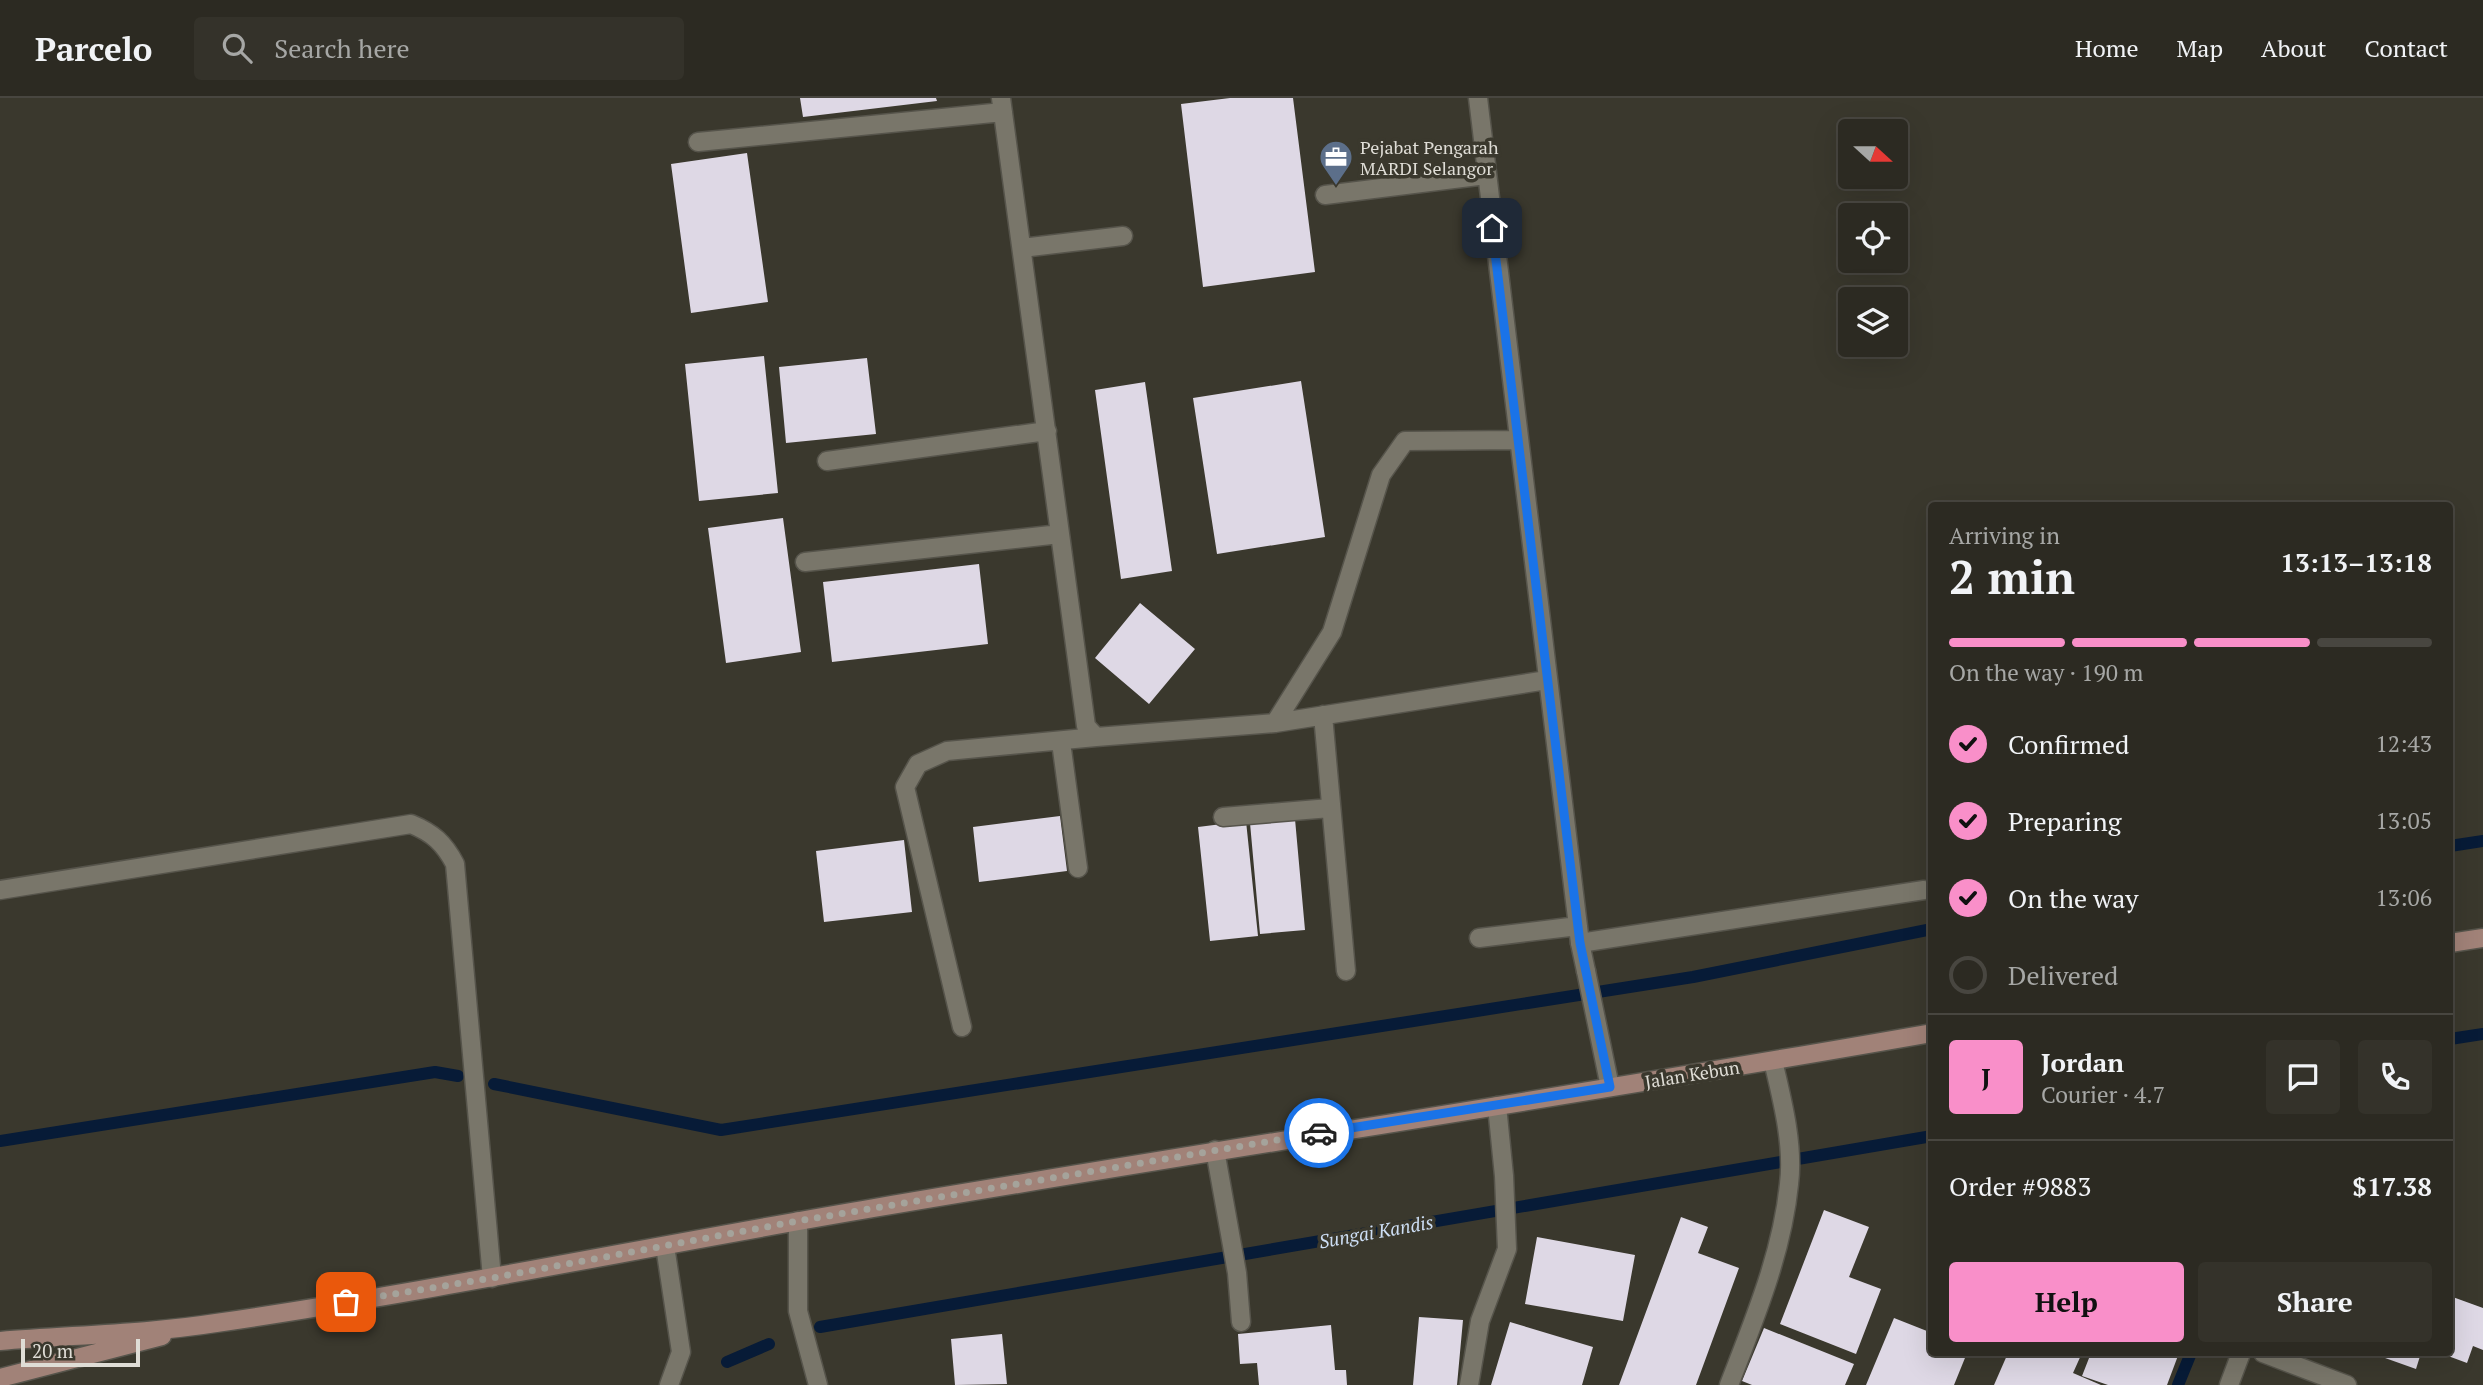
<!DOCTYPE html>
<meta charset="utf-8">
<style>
body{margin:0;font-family:"PT Serif",serif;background:#34322a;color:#f1f3f6;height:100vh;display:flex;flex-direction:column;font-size:26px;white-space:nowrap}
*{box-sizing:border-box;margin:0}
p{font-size:23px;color:#a6a7a5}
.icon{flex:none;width:38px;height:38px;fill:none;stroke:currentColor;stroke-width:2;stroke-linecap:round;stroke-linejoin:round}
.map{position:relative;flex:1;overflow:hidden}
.side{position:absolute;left:1928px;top:404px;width:525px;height:854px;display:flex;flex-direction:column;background:#2c2a22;border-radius:7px;box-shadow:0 7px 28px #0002,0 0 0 2px #484640}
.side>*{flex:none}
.needle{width:46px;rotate:111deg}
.buttons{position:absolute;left:1838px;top:21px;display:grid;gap:14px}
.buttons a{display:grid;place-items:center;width:70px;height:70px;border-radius:7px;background:#2c2a22;box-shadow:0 7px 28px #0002,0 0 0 2px #484640;font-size:35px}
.scale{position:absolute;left:21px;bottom:18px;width:119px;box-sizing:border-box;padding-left:7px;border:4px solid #dfddd6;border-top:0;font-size:19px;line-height:24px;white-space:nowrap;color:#dfddd6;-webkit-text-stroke:5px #3a382d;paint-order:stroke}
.pin{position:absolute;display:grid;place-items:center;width:60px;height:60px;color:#fff;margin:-30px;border-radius:14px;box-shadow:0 4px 10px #0006}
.courier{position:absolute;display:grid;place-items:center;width:70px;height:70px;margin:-35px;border:5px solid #1a73e8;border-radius:50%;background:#fff;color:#222;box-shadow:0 2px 9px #0007}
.head em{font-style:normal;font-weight:700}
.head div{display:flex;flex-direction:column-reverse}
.head{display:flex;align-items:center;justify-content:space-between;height:119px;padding:0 21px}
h1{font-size:46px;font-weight:700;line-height:52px}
.bar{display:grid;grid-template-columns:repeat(4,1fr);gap:10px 7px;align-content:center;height:84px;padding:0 21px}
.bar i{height:9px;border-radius:5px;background:#484640}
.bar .active{background:#f98fc9}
.bar p{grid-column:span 4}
.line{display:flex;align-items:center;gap:18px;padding:0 21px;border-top:2px solid #484640}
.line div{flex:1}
.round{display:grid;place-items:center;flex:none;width:74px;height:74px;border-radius:7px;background:#34322a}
ol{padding:0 21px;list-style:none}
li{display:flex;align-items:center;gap:21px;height:77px}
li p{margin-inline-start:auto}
li .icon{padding:7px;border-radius:50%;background:#f98fc9;color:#111;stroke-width:4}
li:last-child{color:#a6a7a5}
li i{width:38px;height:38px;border:4px solid #484640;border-radius:50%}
.button{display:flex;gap:14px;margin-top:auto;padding:14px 21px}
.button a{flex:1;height:80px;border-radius:7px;background:#f98fc9;color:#111;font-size:28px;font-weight:700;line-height:80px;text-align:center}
.button a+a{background:#34322a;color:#f1f3f6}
header{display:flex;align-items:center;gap:42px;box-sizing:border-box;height:98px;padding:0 35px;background:#2c2a22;border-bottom:2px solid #484640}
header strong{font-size:33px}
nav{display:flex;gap:38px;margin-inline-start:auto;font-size:24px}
.search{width:490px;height:63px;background:#34322a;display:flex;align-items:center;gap:18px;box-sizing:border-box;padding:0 24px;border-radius:7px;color:#a6a7a5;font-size:26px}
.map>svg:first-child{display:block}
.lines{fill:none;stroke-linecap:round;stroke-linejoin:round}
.stream{stroke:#071b37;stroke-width:12}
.building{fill:#ded8e5}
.service-casing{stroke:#56544b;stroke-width:21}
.minor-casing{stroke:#56544b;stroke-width:21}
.secondary-casing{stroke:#56544b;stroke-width:21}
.service{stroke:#79766a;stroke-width:18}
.minor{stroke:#79766a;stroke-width:18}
.secondary{stroke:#a18278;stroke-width:18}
.done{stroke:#a5a39b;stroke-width:7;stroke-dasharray:0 12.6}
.route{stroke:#1a73e8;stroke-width:9}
.labels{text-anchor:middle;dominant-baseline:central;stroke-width:7;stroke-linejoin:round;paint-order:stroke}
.poi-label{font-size:18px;fill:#dfddd6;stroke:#3a382d;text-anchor:start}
.street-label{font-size:18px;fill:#dfddd6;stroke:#3a382d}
.water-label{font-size:19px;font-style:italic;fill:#cddef4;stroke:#3a382d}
</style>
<header>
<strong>Parcelo</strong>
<div class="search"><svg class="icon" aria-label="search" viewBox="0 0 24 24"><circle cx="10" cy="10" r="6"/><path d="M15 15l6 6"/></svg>Search here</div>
<nav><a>Home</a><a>Map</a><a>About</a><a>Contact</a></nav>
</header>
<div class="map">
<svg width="2483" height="1287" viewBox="0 0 2483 1287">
<rect width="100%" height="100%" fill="#3a382d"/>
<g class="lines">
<!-- stream -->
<path class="stream" d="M2450,748L2483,743
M2450,941L2483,936
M494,986L721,1032L1693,879L1932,831
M0,1043L435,974L458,978
M820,1229L1932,1038
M727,1264L769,1246
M2178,1287L2191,1255"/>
</g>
<!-- building -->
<path class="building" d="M800,0H936L937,3L803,19Z
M1230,0H1293L1315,174L1203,189L1181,6Z
M747,55L768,204L691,215L671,66Z
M764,258L778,395L699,403L685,266Z
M867,260L876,336L786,345L779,269Z
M1301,283L1325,439L1217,456L1193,300Z
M1145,284L1172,473L1121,481L1095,292Z
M783,420L801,554L726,565L708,430Z
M979,466L988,546L832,564L823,484Z
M1140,505L1195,551L1149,606L1095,560Z
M1060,718L1067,773L979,784L973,729Z
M1295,721L1305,832L1260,836L1250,725Z
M1246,723L1258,838L1210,843L1198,729Z
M904,742L912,814L824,824L816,753Z
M1824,1112L1869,1129L1849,1179L1881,1191L1856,1256L1780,1226Z
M1681,1119L1708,1129L1698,1155L1739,1170L1696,1287H1619Z
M1537,1139L1635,1157L1623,1223L1525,1206Z
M2450,1198L2483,1210V1252L2473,1248L2467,1265L2440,1255H2450Z
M1419,1219L1463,1222L1457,1287H1413Z
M1894,1220L1932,1235V1255H1967L1954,1287H1866Z
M1510,1224L1593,1249L1582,1287H1491Z
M1331,1227L1335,1272H1346L1347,1287H1259L1257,1265L1240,1266L1238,1236Z
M1764,1230L1854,1266L1845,1287H1752L1742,1283Z
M1002,1236L1007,1286L955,1287L951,1241Z
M2008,1255H2082L2073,1275L2101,1287H1994Z
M2091,1255H2179L2167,1287H2108L2082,1278Z
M2371,1255H2421L2416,1271Z"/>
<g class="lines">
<defs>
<path id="service" d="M1001,0L1086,628L1096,639L1275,625L1547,582
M1478,0L1580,845L1586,873
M698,44L1003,14
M1325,97L1486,77
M1022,150L1123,138
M827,363L1047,333
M805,464L1060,436
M1323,617L1346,873
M1275,625L1332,534L1381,377L1405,343L1518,342
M1061,644L1078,770
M1223,719L1330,710
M1479,840L1578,828
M962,929L905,689L918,666L947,653L1096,639
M798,1123V1213L818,1287
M2263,1255L2347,1287
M1469,1287L1480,1223L1507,1151L1504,1078L1497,1008"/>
<path id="minor" d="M0,792L411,726C433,735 444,745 455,766L492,1180
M1580,845L1924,792
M1586,873L1610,989
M1215,1052L1237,1175L1241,1224
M665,1148L681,1254L669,1287
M1729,1287C1754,1222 1782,1156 1789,1086C1794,1047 1782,1001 1773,963
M2229,1287L2241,1255"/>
<path id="secondary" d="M2450,845L2483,840
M0,1243C71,1237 146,1236 216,1225C436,1193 655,1147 874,1110C1227,1050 1580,997 1932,935
M0,1280L162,1238"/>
</defs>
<!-- service casing -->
<use href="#service" class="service-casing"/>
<!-- minor casing -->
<use href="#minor" class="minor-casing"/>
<!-- secondary casing -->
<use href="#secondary" class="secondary-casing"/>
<!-- service -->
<use href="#service" class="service"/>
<!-- minor -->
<use href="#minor" class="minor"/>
<!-- secondary -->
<use href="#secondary" class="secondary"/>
</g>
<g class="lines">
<!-- done -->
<path class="done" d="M346,1204L492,1180L798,1123L1319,1035"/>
<!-- route -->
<path class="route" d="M1319,1035L1610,989L1580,845L1492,130"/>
</g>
<!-- icons -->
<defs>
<symbol id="office-pin" viewBox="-11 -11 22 30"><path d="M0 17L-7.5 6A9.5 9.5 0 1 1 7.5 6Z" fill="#5c6f8a" stroke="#3a382d"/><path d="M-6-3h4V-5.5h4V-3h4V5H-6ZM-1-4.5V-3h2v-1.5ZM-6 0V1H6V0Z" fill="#fff"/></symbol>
</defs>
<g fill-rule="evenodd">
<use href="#office-pin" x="1317" y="40" width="38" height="52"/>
</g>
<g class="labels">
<!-- poi labels -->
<g class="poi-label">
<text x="1360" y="49">Pejabat Pengarah<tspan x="1360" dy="21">MARDI Selangor</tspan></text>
</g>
<!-- street labels -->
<g class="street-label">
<text transform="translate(1692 976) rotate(-9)">Jalan Kebun</text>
</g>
<!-- water labels -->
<g class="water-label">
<text transform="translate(1376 1133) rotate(-10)">Sungai Kandis</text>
</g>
</g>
</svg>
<div class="buttons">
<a><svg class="needle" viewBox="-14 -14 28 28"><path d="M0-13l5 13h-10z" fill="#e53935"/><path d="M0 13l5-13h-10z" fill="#a6a7a5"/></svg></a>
<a><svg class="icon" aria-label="locate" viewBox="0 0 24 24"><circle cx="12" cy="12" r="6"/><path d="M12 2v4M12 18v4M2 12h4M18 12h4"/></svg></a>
<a><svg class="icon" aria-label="layers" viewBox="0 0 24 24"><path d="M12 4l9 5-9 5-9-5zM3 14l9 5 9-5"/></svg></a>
</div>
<div class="scale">20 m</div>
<div class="pin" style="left:346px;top:1204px;background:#ea580c"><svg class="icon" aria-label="bag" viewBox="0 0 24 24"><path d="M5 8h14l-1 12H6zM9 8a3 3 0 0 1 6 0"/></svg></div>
<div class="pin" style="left:1492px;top:130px;background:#1f2937"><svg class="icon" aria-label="home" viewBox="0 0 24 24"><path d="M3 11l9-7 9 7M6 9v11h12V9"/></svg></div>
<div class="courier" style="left:1319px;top:1035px"><svg class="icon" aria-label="car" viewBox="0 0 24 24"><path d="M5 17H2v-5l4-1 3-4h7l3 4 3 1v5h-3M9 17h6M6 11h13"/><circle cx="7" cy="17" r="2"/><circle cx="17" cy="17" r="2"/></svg></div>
<section class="side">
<div class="head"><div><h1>2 min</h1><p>Arriving in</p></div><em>13:13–13:18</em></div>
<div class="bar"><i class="active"></i><i class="active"></i><i class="active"></i><i></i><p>On the way · 190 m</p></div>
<ol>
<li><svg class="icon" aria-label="check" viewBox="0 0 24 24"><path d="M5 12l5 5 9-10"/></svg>Confirmed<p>12:43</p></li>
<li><svg class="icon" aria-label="check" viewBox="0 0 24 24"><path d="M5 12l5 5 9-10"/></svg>Preparing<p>13:05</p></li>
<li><svg class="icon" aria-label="check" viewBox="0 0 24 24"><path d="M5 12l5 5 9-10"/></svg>On the way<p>13:06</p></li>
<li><i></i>Delivered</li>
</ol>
<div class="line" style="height:126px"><b class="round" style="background:#f98fc9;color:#111">J</b><div><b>Jordan</b><p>Courier · 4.7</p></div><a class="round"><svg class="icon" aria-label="chat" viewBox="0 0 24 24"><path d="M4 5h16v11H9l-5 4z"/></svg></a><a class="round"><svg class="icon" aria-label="phone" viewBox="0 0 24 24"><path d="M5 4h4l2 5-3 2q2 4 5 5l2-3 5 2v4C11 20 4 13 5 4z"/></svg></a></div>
<div class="line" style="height:91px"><div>Order #9883</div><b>$17.38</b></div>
<div class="button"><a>Help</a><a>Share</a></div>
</section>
</div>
